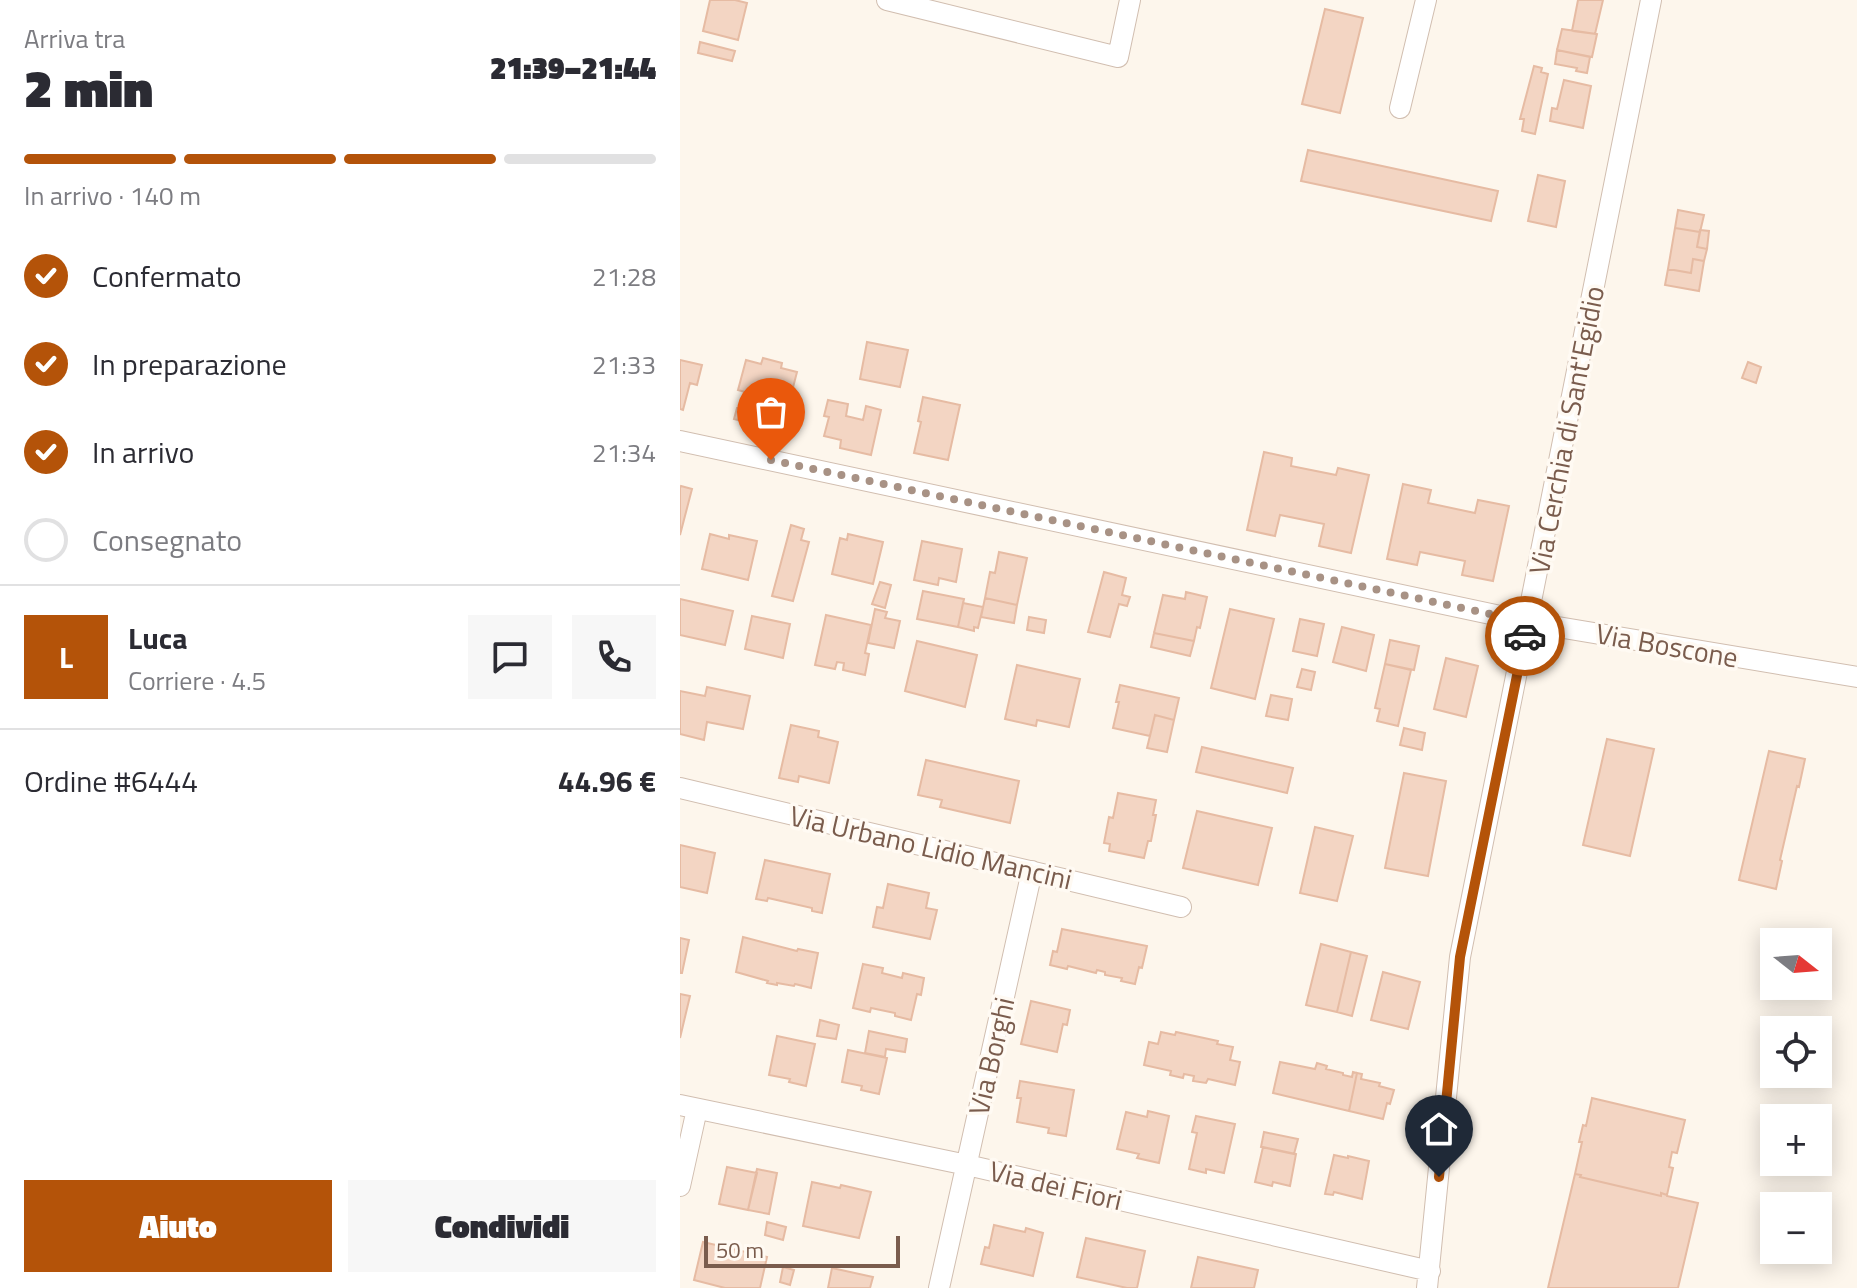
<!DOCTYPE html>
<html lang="it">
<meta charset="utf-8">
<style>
body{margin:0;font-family:"Titillium Web",sans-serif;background:#f7f7f7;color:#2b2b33;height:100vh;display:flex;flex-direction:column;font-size:30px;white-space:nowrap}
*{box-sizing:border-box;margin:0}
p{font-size:26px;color:#7c7c81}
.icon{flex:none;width:44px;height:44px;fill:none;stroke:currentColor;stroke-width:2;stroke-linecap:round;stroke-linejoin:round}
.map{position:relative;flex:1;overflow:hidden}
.side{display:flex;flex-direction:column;background:#fff;width:680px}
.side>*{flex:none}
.needle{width:52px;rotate:107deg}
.controls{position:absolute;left:1080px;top:928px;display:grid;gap:16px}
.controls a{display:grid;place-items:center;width:72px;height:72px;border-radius:0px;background:#fff;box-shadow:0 4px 20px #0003;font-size:40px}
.scale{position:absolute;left:24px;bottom:20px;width:196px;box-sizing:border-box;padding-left:8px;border:4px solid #7a5c4d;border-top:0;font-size:22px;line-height:28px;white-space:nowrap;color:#7a5c4d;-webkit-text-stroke:6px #fffaf3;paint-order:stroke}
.pin{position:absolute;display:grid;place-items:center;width:68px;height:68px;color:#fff;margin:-82px -34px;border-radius:50% 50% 50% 0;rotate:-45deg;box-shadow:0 0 8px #0007}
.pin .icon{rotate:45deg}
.courier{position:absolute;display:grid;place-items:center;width:80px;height:80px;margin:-40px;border:6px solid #b45309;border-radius:50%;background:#fff;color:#222;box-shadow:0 2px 10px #0007}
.head em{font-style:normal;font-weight:800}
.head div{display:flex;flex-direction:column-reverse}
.head{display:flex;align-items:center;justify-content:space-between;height:136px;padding:0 24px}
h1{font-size:52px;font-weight:800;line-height:60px}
.bar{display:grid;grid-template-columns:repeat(4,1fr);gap:12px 8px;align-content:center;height:96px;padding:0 24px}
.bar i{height:10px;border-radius:6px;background:#e1e1e2}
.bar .active{background:#b45309}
.bar p{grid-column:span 4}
.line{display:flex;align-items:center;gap:20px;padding:0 24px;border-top:2px solid #e1e1e2}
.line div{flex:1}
.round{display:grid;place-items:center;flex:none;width:84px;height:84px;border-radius:0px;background:#f7f7f7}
ol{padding:0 24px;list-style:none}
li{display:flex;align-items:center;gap:24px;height:88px}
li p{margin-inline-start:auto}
li .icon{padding:8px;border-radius:50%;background:#b45309;color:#fff;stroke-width:4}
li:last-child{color:#7c7c81}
li i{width:44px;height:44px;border:4px solid #e1e1e2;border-radius:50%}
.button{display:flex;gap:16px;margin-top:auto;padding:16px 24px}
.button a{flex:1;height:92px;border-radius:0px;background:#b45309;color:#fff;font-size:32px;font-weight:800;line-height:92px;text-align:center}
.button a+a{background:#f7f7f7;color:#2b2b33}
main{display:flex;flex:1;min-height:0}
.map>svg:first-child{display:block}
.building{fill:#f3d5c3;stroke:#e6bba3;stroke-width:2}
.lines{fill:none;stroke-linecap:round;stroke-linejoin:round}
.street-casing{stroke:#d1beb0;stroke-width:22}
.street{stroke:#fff;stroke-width:20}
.done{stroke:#a89285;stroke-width:8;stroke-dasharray:0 14.4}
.route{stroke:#b45309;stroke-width:10}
.labels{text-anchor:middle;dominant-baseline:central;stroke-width:7;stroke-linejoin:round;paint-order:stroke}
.street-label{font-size:28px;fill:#7a5c4d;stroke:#fffaf3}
</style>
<main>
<section class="side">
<div class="head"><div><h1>2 min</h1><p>Arriva tra</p></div><em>21:39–21:44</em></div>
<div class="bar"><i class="active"></i><i class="active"></i><i class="active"></i><i></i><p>In arrivo · 140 m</p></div>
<ol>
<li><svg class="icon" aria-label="check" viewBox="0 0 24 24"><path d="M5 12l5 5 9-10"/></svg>Confermato<p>21:28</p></li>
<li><svg class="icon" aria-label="check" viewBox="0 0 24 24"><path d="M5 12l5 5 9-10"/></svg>In preparazione<p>21:33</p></li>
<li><svg class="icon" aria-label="check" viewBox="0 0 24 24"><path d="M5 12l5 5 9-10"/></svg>In arrivo<p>21:34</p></li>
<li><i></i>Consegnato</li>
</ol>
<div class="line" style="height:144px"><b class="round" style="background:#b45309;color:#fff">L</b><div><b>Luca</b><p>Corriere · 4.5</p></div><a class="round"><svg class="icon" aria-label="chat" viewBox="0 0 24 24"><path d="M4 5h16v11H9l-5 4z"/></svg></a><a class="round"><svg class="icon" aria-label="phone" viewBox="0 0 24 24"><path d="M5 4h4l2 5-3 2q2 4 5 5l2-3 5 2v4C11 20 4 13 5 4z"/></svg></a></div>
<div class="line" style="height:104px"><div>Ordine #6444</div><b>44.96 €</b></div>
<div class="button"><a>Aiuto</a><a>Condividi</a></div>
</section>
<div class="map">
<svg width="1177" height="1288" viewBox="0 0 1177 1288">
<rect width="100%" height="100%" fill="#fdf6ec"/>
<!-- building -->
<path class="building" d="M30,0H55L67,3L58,40L23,31Z
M898,0H923L915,34L892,31Z
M645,9L683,18L660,113L622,104Z
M882,29L917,34L912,57L877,50Z
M20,42L55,51L52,61L18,53Z
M877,50L910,57L907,73L896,71L897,68L875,64Z
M854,66L862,68L861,72L868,74L855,134L842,131L844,119H840Z
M884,80L911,86L903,128L870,121L872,108L877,109Z
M628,150L818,191L811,221L621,181Z
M858,175L885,181L876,227L848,221Z
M998,210L1024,215L1020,232L995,228Z
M995,228L1020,232L1017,247L1027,249L1024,261L1013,259L1011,273L988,269Z
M1020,230L1029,231L1027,249L1017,247Z
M1013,259L1024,261L1019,291L985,285L988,269L1011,273Z
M187,342L228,350L220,387L180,379Z
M83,358L102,363L101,368L117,372L109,403L103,401L99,417L102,418L99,431L54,419L57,408H60L65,392L58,390L66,360L81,364Z
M0,360L22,365L17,385L10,383L3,410L0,409Z
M1068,362L1081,367L1076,383L1062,378Z
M243,397L280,405L268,460L234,453L241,422L238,421Z
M148,400L168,404L166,416L183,420L186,406L201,410L191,455L160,448L161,440L144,436L149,417L144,416Z
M584,452L612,458L611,466L656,475L658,468L689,475L671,553L639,546L644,524L600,515L595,536L567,530Z
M723,484L751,490L748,503L795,513L798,500L829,506L813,581L782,575L785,561L740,552L737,565L707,559Z
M1,486L12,489L0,535V488Z
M111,525L124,529L121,540L129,542L113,601L92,596Z
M30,534L49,539V535L77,541L68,580L22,569Z
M168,534L203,542L193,584L152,574L160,538L167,540Z
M242,541L282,549L276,582L259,578L258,585L234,580Z
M319,552L347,558L337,605L305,598L310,572L315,573Z
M424,572L446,578L442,595L450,597L447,606L439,604L430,637L408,632Z
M200,582L211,585L205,608L192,604Z
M243,591L284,599L278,627L237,619Z
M506,592L527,597L520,628L517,627L514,641L474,633L483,595L505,599Z
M305,598L337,605L334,623L301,617Z
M0,599L53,611L45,645L0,635Z
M283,603L303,607L298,628L294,627V631L278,627Z
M195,609L207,612L205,618L220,621L214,648L188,643Z
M550,609L594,619L575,699L531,688Z
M146,615L191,625L185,653L189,654L185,675L163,670L164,663L157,662L155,669L135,665Z
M72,616L110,624L103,658L65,649Z
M349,617L366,620L364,633L347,630Z
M620,619L644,624L637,656L613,651Z
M662,627L694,635L686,671L653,662Z
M474,633L514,641L510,656L471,647Z
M710,640L739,646L734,670L705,664Z
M237,641L297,655L285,707L225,691Z
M766,658L798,666L786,717L754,709Z
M705,664L731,670L718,726L697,721L700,709L695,708Z
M337,665L400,679L389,727L357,720L356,726L325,719Z
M622,669L635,672L631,690L617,687Z
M440,685L499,698L494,720L475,715L470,736L433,728L439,702H436Z
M27,687L70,696L63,729L27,722L24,740L0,734V691L25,696Z
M591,695L612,699L608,720L586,716Z
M475,715L494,720L487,752L467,748Z
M111,725L139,731L138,737L158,742L149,783L119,776L118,782L99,778Z
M724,728L745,733L742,750L720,745Z
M927,739L974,749L950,856L903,845Z
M522,747L613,768L607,793L516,772Z
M1089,751L1125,759L1119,787L1117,786L1100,860L1102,861L1096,889L1059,880Z
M246,760L339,781L330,823L260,807L262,800L238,795Z
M724,773L766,781L748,876L705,868Z
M438,793L476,800L473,815H476L471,841H468L464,858L429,851L430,844L424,843L429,817L433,818Z
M517,811L592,828L578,885L503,868Z
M635,827L673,836L657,901L620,893Z
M0,845L35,853L27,893L0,887Z
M85,860L150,874L142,913L132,911V908L88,898L87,901L76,899Z
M208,884L249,893L246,908L257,910L250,939L193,927L197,907L203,908Z
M382,929L467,946L462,968L459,967L455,984L441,981L442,978L425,975V972L417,970L416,973L388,966L387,969L370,965L373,951L377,952Z
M63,937L117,951L118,949L138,953L131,988L115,984L114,986L97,983V985L87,983L88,981L56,972Z
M0,938L9,940L2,973H0Z
M641,944L671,952L657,1012L626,1005Z
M671,952L687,956L672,1016L657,1012Z
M183,964L203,968L202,973L222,978L223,973L244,978L241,995L237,994L231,1020L215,1016V1013L191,1008L190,1012L173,1008Z
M703,972L740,982L728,1029L691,1020Z
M0,994L10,996L0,1038Z
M351,1001L390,1010L387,1025L383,1024L377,1052L341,1044Z
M140,1020L159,1025L156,1039L137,1036Z
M189,1031L227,1039L225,1052L206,1049L205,1057L185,1053Z
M481,1032L495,1035L496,1032L538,1041L537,1044L553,1047L550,1060L560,1062L555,1085L528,1079L526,1083L513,1081L514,1076L504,1074L503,1078L490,1075L491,1071L464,1065L469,1042L478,1044Z
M97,1036L135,1044L126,1086L109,1082L110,1079L89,1075Z
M168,1050L207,1058L199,1094L181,1090L182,1086L162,1082Z
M600,1062L635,1069L637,1063L647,1066L646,1069L663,1073V1075L672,1077L673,1072L677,1073L669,1111L593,1093Z
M677,1073L682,1074L681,1079L700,1083L699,1086L714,1090L710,1104L707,1103L703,1119L669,1111Z
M340,1081L394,1090L386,1136L368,1133L369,1128L337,1122L341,1098H337Z
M912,1098L1005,1120L997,1153L992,1152L989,1167L993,1168L987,1195L981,1193V1196L900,1177L901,1175L895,1174L902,1142H899L903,1125L906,1126Z
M468,1111L489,1116L479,1163L457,1158L459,1154L437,1149L446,1112L467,1117Z
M516,1116L555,1124L544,1173L526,1169V1173L509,1169L517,1133L512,1132Z
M584,1132L618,1139L614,1154L581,1147Z
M583,1147L616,1154L610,1186L593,1182L592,1186L575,1182Z
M654,1155L668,1158V1156L689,1161L682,1199L654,1192L653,1195L645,1194Z
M47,1167L77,1173L68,1210L39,1204Z
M77,1169L97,1173L89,1214L68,1210Z
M895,1174L901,1175L900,1177L981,1196V1193L987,1195V1196L1018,1203L998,1288H868Z
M132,1182L160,1188L161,1185L191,1192L179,1238L123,1226Z
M87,1222L106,1227L103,1240L85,1235Z
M314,1225L345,1232L346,1228L363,1233L353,1276L301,1264L305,1247L309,1248Z
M406,1238L465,1251L457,1288H447L397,1277Z
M23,1242L87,1257L80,1288H45L14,1280Z
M518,1257L578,1270L574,1288H511Z
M103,1267L114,1270L110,1285L100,1282Z
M152,1268L193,1277L190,1288H148Z"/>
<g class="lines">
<defs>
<path id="street" d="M207,0L438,57L450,0
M720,108L746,0
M0,441L848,622L1177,677
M0,788L501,907
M0,1105L287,1165L750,1271
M0,1186L17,1109
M259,1288L352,871
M747,1288L780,957L971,0"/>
</defs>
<!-- street casing -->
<use href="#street" class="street-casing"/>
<!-- street -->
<use href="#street" class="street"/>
</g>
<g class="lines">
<!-- done -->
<path class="done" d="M91,460L848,622L845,636"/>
<!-- route -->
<path class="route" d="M759,1177L780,957L845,636"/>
</g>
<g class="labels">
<!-- street labels -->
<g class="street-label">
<text transform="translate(886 430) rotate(-79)">Via Cerchia di Sant'Egidio</text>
<text transform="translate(987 645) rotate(10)">Via Boscone</text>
<text transform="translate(251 847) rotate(13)">Via Urbano Lidio Mancini</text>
<text transform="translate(311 1056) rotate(-77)">Via Borghi</text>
<text transform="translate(376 1185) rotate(13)">Via dei Fiori</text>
</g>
</g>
</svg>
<div class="controls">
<a><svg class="needle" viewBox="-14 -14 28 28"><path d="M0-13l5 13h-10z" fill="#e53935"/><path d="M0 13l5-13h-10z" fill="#7c7c81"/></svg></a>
<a><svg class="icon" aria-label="locate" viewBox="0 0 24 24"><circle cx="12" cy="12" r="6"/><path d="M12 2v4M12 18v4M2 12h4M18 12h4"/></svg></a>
<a>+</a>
<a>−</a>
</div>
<div class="scale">50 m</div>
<div class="pin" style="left:91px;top:460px;background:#ea580c"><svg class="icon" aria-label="bag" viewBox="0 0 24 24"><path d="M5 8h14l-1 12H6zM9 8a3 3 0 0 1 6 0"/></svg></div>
<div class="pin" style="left:759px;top:1177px;background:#1f2937"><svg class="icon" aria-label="home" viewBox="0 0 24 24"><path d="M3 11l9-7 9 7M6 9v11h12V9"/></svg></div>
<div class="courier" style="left:845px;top:636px"><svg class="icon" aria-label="car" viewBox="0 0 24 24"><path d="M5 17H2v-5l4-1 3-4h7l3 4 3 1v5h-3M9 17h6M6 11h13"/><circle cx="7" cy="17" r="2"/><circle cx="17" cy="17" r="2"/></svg></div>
</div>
</main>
